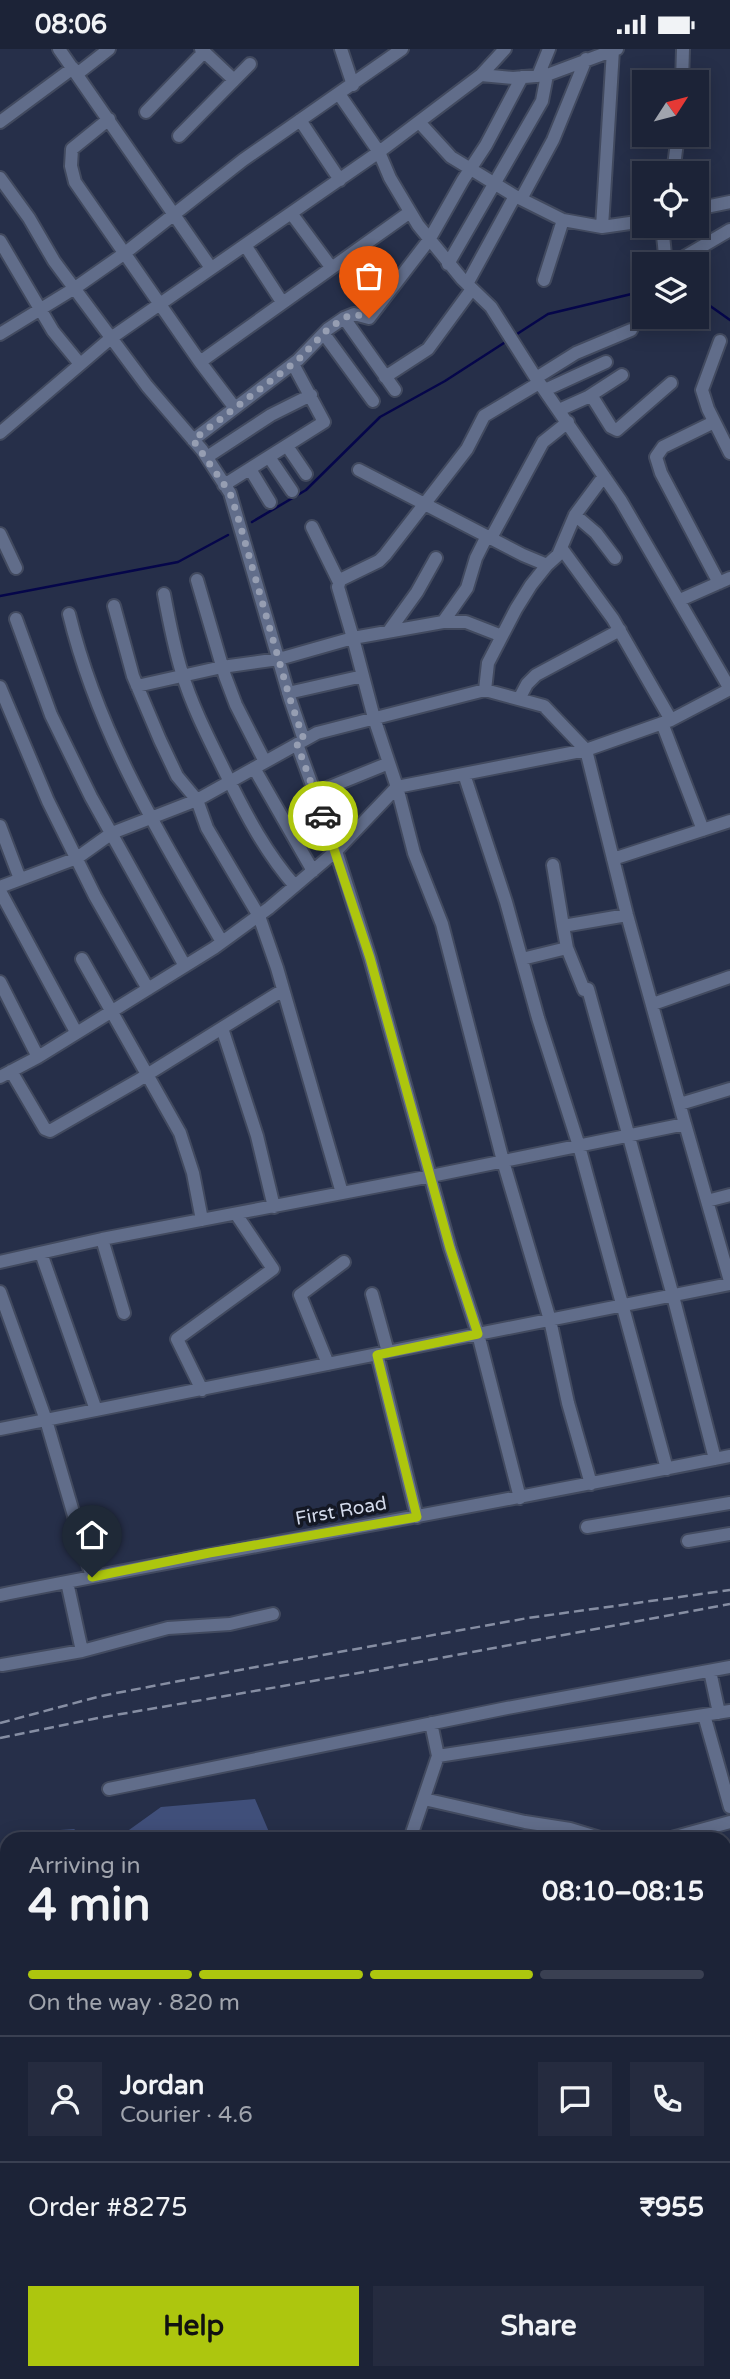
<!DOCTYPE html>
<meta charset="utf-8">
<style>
body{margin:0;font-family:"Varela Round",sans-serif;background:#252b3f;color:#f1f3f6;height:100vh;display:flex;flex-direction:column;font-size:26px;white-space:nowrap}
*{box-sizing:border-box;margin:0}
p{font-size:23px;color:#a0a4ad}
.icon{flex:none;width:38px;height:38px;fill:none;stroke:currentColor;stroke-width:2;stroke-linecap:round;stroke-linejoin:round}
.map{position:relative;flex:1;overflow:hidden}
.side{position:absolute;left:0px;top:1783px;width:732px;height:548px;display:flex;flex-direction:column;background:#1c2337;border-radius:21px 21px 0 0;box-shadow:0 4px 18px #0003,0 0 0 2px #3a4052}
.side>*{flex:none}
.needle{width:46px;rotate:54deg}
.tools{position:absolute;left:632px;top:21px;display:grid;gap:14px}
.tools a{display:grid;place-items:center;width:77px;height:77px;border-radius:0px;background:#1c2337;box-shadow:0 4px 18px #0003,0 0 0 2px #3a4052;font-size:35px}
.pin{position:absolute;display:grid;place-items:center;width:60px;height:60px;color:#fff;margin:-72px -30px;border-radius:50% 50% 50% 0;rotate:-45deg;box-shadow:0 0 7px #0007}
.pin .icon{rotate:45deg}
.courier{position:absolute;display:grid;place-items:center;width:70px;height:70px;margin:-35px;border:5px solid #adc60e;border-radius:50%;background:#fff;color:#222;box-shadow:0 2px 9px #0007}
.overview em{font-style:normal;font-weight:800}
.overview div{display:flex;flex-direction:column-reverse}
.overview{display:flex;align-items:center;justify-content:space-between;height:119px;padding:0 28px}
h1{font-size:46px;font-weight:800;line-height:52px}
.bar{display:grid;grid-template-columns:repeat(4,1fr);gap:10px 7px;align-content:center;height:84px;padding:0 28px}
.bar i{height:9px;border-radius:5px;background:#3a4052}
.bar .current{background:#adc60e}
.bar p{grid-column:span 4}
.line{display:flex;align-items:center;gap:18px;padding:0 28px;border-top:2px solid #3a4052}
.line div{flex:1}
.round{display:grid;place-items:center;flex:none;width:74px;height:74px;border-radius:0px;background:#252b3f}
.cta{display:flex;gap:14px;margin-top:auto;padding:14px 28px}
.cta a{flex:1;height:80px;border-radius:0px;background:#adc60e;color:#111;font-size:28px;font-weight:800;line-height:80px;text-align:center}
.cta a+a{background:#252b3f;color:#f1f3f6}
.status{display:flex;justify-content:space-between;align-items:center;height:49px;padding:0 35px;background:#1c2337;direction:ltr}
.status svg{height:19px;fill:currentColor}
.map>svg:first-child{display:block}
.green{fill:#404f7a}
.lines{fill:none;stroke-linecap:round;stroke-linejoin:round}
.stream{stroke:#05064a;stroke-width:2.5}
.minor-casing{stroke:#424a5f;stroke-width:16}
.highway-casing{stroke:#424a5f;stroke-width:21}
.minor{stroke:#616d8a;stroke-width:12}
.highway{stroke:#85a0ed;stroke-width:18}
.rail{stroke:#868ea3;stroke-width:2.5;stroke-dasharray:10 5;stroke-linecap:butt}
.done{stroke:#969eb2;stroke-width:7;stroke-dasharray:0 12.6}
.route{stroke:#adc60e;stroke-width:9}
.labels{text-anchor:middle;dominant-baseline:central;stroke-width:7;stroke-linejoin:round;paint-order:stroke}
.street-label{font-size:19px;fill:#d3daea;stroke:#141824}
</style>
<div class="status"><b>08:06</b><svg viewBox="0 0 49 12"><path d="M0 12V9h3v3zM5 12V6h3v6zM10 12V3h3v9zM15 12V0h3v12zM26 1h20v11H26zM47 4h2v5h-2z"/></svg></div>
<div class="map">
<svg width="730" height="2330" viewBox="0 0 730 2330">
<rect width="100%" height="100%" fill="#262f49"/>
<!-- green -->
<path class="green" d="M255,1750L272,1790H124L122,1786L161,1758Z
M74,1780L87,1790H33L46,1782Z
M7,1806V1963L0,1968V1811Z"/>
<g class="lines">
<!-- stream -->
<path class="stream" d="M696,247L730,271
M517,285L548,265L644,242
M252,473L306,441L380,368L445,332L507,292
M0,547L178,513L228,486"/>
<defs>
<path id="minor" d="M59,0L211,219
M201,0L234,31
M341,0L353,36
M77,25L109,0
M481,26L513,29L547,26L617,0
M538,27L549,0
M682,33L683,0
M339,45L379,103L390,129L418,176L462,230L491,258L536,329L621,452L730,640
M146,63L204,3
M109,70L72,100L71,117L75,133L200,313L410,163
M300,71L340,131
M0,73L73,19
M419,73L451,108L515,147L563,171L602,178L644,172
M179,87L250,15
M673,124L678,86
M0,129L29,169L54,212L147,337L202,401L230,444L290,650L304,691
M521,150L553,91L586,10
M696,160L730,153
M291,164L331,218
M662,177L666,215L674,214L730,181
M602,178L613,1
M0,192L53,282L80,315
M245,196L282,253
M448,215L542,52L547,26
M544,231L563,171
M467,235L515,147
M344,269L395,341
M0,285L75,239L125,204L243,111L402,0
M324,285L373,352
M720,292L702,341L708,360L730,404
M200,313L235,359
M385,328L428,300L472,240
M536,329L576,304L631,281
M545,341L606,313
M591,346L611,378L617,381L671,334
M559,361L588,348L622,326
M714,373L663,398L656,408L661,424L719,534
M0,384L111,289L379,103L481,26L505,0
M193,391L298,311L328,280L344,269L354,265L369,269L429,191L463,131L486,96L522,28
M287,397L306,425
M207,408L271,366L311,346
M269,408L292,442
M250,420L270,453
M359,421L523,506L547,516
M224,436L324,373L293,315
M575,466L596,484L615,509
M312,478L339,533
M0,485L16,519
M487,487L476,509L467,539L443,573H466L502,587
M491,489L543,393L568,373
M562,500L613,570L671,671
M197,531L225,627L236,656L265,713
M164,545C169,572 174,598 182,624C193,660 211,694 227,727C246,766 266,804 295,837
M680,551L730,529
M114,557L133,627L160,691L177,727L197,751L207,779L259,867L277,919L342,1144
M69,565C99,687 160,786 222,893
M16,570L51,666L91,748L185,917
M443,573L353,589L374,669L397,738L414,804L442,875L503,1112L550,1271L568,1354L591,1435
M389,582L417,543L436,509
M137,637L222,618L279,610L353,589L338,538L340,531L379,512L385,506L467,400L484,367L539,334
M0,638L48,752L95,847L148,940
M485,641L488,614L516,560L531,536L547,516L558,506L575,466L604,427
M288,644L363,627
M519,650L527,635L536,626L620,581
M662,674L703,781
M297,695L336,802L370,909L450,1199L478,1285L520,1449
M254,719L313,822
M464,725L506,853L538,969L579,1097L667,1420
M315,744L389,714
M0,777L20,830
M613,810L730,772
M553,816L563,877
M0,838L77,809L112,784L197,751L317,684L485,641L544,657L586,701L627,866L685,1075
M0,842L76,983
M567,899L584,941
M82,910L180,1084L193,1124L202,1171
M522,910L567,899L563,877L627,866
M0,933L38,1008
M588,940L673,1247L715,1410
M653,955L730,928
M222,979L257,1087L274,1158
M11,1022L45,1080L50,1082L137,1032L283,941
M0,1028L38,1008L214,899L269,859L336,802L397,738L586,701L671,671L730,640
M680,1055L730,1040
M707,1152L730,1146
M102,1190L124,1264
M41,1204L96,1361
M0,1213L102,1190L431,1127L685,1075L730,1232
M0,1243L46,1371L92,1528
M372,1245L388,1303
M377,1305L417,1468
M328,1315L300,1246L344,1213
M202,1341L177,1290L273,1220L236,1165
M0,1380L730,1235
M587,1478L730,1454
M688,1492L730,1485
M67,1533L82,1602
M0,1546C243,1498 487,1456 730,1407
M2,1616L82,1602L168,1579L230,1575L273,1565
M710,1622L719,1664
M704,1666L730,1758
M431,1674L438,1707
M109,1740L507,1659L730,1618
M424,1750L525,1773L570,1780L603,1790
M410,1790L438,1707L730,1662
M668,1790L730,1773
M724,1921L730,1918
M724,1968L730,1965
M724,1992L730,2001
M724,2052L730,2048
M724,2166L730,2174
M0,2295L7,2293
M51,2324L53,2330
M116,2324L118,2330
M0,2328L13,2324"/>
<path id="highway" d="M0,2163L7,2160
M0,2183L7,2179
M363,2324L364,2330"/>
</defs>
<!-- minor casing -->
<use href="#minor" class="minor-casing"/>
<!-- highway casing -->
<use href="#highway" class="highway-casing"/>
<!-- minor -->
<use href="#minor" class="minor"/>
<!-- highway -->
<use href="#highway" class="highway"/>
<!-- rail -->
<path class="rail" d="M0,1674L101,1647L195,1629L528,1569L730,1541
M0,1689L98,1669L376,1621L730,1555"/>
</g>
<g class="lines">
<!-- done -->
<path class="done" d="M323,767L297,695L304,691L290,650L237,465L230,444L193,391L298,311L328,280L344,269L354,265L369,269"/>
<!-- route -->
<path class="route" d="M92,1528L209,1504L417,1468L377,1306L478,1285L450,1199L370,909L323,767"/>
</g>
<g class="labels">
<!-- street labels -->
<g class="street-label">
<text transform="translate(341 1462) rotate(-10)">First Road</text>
</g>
</g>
</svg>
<div class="tools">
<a><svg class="needle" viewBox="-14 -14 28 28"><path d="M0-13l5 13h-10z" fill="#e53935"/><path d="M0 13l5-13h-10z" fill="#a0a4ad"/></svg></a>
<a><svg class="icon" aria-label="locate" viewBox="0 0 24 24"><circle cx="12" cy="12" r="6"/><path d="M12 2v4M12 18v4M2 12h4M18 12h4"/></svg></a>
<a><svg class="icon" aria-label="layers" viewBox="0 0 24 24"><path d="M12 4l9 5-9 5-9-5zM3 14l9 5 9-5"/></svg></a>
</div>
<div class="pin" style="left:369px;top:269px;background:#ea580c"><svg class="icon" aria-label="bag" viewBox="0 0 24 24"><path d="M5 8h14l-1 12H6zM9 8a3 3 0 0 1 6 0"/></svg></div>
<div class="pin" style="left:92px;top:1528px;background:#1f2937"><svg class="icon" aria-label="home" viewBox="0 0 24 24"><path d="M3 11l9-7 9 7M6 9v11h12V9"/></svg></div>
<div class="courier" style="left:323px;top:767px"><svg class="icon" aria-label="car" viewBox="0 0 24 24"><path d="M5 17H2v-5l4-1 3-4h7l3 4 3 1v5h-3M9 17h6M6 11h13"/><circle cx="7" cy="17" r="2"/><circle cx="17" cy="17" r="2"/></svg></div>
<section class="side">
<div class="overview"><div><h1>4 min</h1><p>Arriving in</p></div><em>08:10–08:15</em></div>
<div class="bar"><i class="current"></i><i class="current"></i><i class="current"></i><i></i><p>On the way · 820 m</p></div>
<div class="line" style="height:126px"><a class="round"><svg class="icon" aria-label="person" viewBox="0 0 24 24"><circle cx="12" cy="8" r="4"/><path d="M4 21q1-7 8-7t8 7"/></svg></a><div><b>Jordan</b><p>Courier · 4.6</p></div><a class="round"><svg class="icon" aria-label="chat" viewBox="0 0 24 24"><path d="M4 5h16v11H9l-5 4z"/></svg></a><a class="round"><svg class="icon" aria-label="phone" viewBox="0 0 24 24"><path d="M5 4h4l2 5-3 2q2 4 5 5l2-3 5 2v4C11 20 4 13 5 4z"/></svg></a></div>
<div class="line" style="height:91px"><div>Order #8275</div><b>₹955</b></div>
<div class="cta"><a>Help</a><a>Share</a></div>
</section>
</div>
